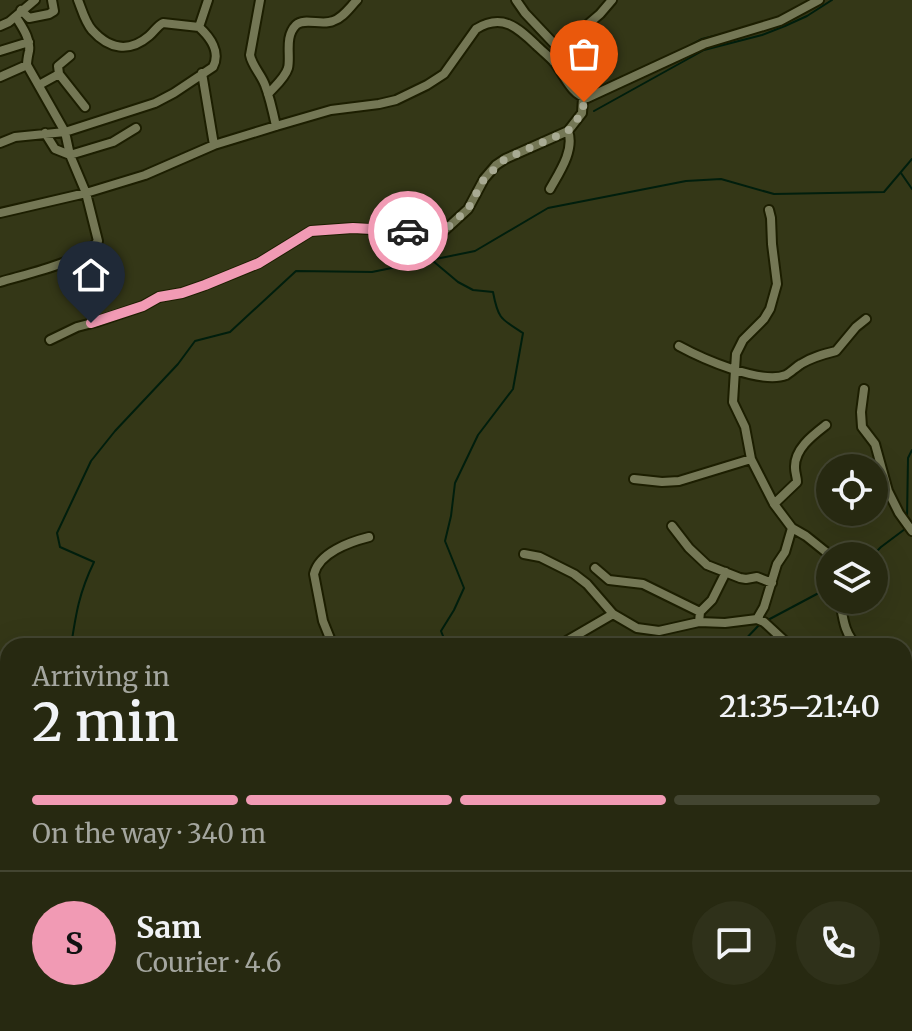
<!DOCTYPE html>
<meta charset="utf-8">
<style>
body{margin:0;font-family:Merriweather,serif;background:#2f311a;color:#f1f3f6;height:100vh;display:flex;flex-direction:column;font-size:30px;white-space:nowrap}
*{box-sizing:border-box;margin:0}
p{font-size:26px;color:#a4a69f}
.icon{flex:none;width:44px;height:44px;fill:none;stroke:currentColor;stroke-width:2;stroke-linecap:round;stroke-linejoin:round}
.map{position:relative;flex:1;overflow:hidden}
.panel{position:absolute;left:0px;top:638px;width:912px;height:394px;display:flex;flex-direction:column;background:#272911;border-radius:24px 24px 0 0;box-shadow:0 8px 32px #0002,0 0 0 2px #434531}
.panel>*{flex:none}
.controls{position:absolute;left:816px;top:454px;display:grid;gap:16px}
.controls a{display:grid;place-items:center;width:72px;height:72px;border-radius:50%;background:#272911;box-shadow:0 8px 32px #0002,0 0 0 2px #434531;font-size:40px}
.pin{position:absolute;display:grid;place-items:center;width:68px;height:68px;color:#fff;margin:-82px -34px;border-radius:50% 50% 50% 0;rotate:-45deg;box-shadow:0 0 8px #0007}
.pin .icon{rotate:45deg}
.courier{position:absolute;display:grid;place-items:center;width:80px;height:80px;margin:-40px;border:6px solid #f19ab4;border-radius:50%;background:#fff;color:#222;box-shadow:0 2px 10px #0007}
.summary em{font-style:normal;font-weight:600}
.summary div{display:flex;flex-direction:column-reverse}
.summary{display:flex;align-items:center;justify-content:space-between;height:136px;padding:0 32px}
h1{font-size:52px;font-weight:600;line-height:60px}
.bar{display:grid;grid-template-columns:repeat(4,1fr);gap:12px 8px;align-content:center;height:96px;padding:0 32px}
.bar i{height:10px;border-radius:6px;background:#434531}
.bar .selected{background:#f19ab4}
.bar p{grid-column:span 4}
.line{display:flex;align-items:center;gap:20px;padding:0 32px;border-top:2px solid #434531}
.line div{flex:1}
.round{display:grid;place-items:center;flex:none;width:84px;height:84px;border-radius:42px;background:#2f311a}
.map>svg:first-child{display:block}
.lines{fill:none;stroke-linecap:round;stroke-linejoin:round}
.stream{stroke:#001e0d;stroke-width:2}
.minor-casing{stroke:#1c1e00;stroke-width:12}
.minor{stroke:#747755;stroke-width:8}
.done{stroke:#a8aa93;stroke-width:8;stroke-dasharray:0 14.4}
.route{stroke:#f19ab4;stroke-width:10}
</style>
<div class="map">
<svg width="912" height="1031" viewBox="0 0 912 1031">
<rect width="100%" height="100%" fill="#343717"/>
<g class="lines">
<!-- stream -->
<path class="stream" d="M680,51L702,39L726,33
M594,111L704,50L762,35L785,26L807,16L832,0
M901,173L912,189
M433,261L458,282L473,290L493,292C498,319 501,319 523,333L513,389L478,435L455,483L451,516L445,541L464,588L454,610L441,631L447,646
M907,520L908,458L912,450
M872,556L881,547L905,529
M766,621L830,587
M71,646C76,613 79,593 94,562L60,547L57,533L91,461L115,431L178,364L195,341L230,332L296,271L372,272L475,251L548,208L686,181L721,179L774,194L884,192L912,159
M739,646L760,624
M0,830L8,826
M0,1021H8
M50,1024L65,1031
M879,1024L884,1031"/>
<defs>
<path id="minor" d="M78,0C82,10 85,22 92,30C109,49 129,53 149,36C155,31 157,26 163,23L199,27L208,0
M260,0L250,55C252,66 261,74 265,85C270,98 273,112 276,126
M516,0L525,13L559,49
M21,10L29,18L49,14L54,11L52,0
M0,26L9,22L35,0
M0,51L29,42
M554,62L559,49L600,14L612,0
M202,73L214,145
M59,74L85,107
M0,77L27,65
M39,85L59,74L58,66L70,56
M268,94C275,86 285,78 288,68C291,56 284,37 296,25C304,17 322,26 333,21C343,18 350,7 357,0
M45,133L55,149L70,155L113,142L136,128
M0,143L15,137L65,132L155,103L174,93L213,67C221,52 210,37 199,27
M550,189C559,173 575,150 568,131
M769,210L771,218L772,244L777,284L770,309L764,319L743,340L736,354L733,402L745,427L751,459L774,504L792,528L806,536L831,556
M0,213L86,193L145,175L214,145L276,126L331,110L379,104L396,100L427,85L444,74L476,29C502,13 517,27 536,45C542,51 549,56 554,62C564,74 571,95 587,98L704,44L780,21L819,0
M0,282C26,274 83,262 98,241L86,193L70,155L65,132L27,65C27,60 28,56 29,51C31,39 22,27 16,17
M50,340L77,327L96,322L143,306L159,297L182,293L205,285L259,263L311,231L353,228L427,233L445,230L468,209L484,179L496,165L505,159L568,131L582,113L583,98
M679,346C701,358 761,385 786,375C791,372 796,367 801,364C812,357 824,354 836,351L856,327L866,319
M864,389L861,412L862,427L875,444L888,491L899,513L912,531
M634,479L662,482L679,481L751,459
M774,504L797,482C797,477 795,473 795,468C794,449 813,435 826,425
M672,526L689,548L707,565L740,578L746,579L757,577L772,583
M524,554L540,557L574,574L587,584L613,614L637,628L659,631L699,622L725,623L757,619L764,622L790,646
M595,568L609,580L643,584L700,612L699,622
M840,600C843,617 844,635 858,646
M700,612L712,600L726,572
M757,619L764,607L777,564L785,552L792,528
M270,644L273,646
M333,646L323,621L314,574C319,553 349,542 369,537
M558,646L613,614
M904,673L912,678
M904,758L912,763
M904,784L912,787
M904,819L912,802
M904,870L912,872
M904,919L912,918
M904,956L912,958
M449,1024L456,1031
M522,1024L526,1031
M581,1024L583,1031
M644,1024L646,1031
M701,1024L703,1031
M495,1031L500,1024"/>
</defs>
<!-- minor casing -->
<use href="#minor" class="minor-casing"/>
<!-- minor -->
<use href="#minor" class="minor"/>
</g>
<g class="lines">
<!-- done -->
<path class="done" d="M408,231L427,233L445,230L468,209L484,179L505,159L568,131L582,113L584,102"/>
<!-- route -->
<path class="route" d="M91,323L143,306L159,297L182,293L205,285L259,263L311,231L353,228L408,231"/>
</g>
</svg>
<div class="controls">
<a><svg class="icon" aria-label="locate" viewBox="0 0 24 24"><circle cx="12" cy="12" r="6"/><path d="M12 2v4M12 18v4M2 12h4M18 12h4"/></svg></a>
<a><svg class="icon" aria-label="layers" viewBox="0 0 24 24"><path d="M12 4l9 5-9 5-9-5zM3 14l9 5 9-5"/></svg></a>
</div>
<div class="pin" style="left:584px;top:102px;background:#ea580c"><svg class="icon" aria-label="bag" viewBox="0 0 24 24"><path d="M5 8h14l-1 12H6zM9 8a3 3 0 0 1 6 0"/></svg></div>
<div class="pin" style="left:91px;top:323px;background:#1f2937"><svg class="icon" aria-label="home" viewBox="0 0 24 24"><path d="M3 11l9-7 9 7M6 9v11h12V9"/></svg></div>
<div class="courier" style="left:408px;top:231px"><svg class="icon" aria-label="car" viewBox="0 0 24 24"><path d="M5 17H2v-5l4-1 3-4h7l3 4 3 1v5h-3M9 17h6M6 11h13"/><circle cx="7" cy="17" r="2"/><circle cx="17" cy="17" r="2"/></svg></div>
<section class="panel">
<div class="summary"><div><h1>2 min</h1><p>Arriving in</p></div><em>21:35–21:40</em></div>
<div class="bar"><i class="selected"></i><i class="selected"></i><i class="selected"></i><i></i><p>On the way · 340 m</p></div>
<div class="line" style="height:144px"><b class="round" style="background:#f19ab4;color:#111">S</b><div><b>Sam</b><p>Courier · 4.6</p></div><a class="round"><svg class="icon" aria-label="chat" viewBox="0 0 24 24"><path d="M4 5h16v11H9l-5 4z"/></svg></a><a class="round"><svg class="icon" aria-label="phone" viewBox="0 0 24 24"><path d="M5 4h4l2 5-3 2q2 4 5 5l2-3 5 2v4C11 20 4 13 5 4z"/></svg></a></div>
</section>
</div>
